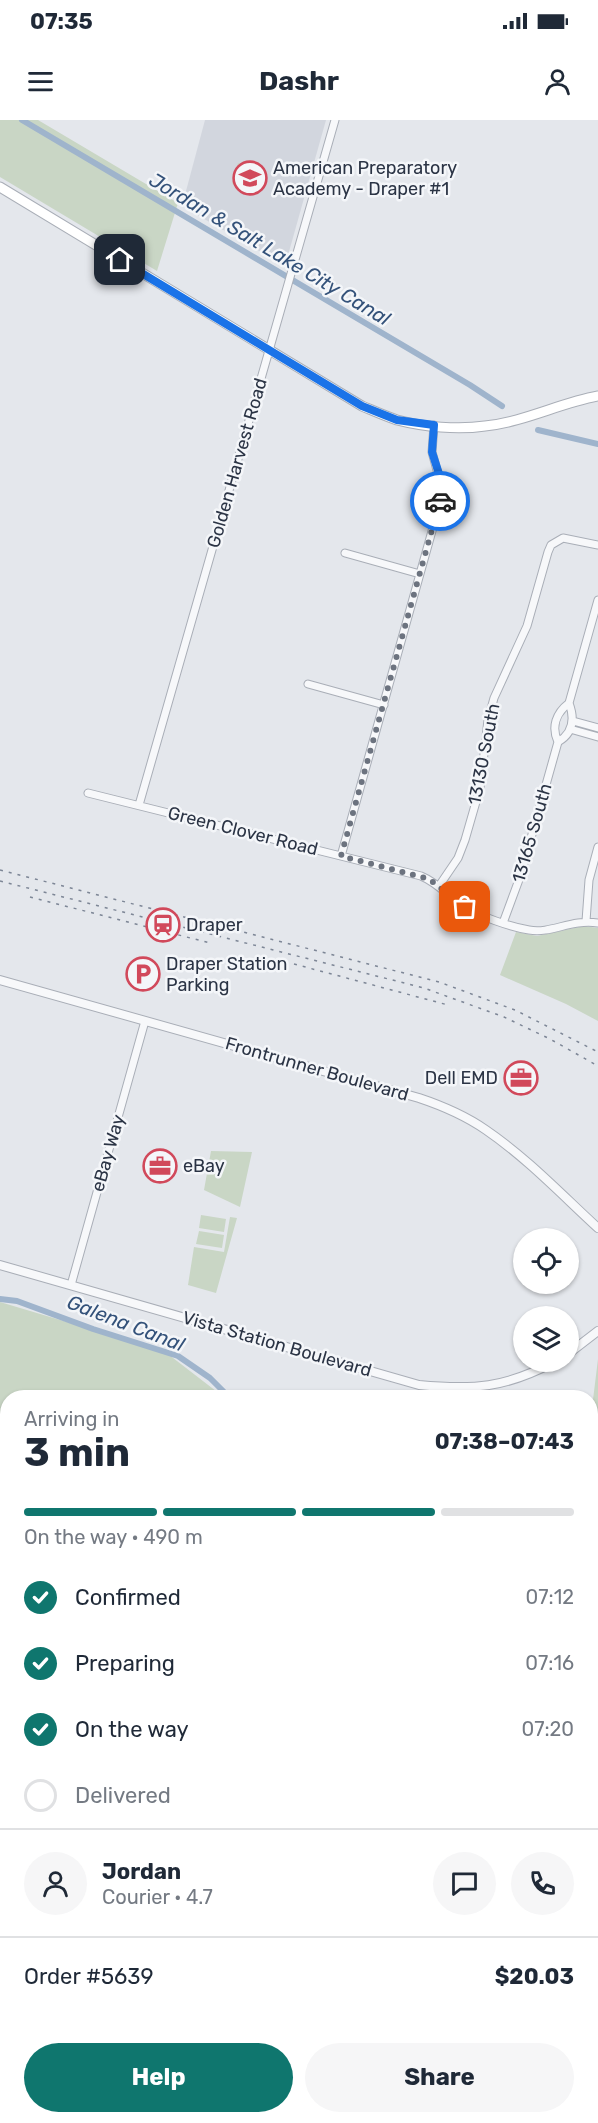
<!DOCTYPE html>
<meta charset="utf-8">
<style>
body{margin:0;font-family:Rubik,sans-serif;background:#f6f6f7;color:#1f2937;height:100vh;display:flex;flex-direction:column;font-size:22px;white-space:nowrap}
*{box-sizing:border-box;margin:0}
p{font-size:20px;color:#747a83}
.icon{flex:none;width:33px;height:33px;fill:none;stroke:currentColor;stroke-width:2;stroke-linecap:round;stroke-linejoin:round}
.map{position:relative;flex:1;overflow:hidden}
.sheet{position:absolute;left:0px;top:1270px;width:598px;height:734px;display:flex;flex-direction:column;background:#fff;border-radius:24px 24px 0 0;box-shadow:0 2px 4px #0004}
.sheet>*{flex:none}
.tools{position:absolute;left:513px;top:1108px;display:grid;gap:12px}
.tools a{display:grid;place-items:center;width:66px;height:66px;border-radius:50%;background:#fff;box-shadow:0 2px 4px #0004;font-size:30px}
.pin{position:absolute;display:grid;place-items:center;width:51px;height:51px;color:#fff;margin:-26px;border-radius:12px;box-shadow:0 3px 9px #0006}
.courier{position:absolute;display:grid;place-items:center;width:60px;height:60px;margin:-30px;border:4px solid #1a73e8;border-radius:50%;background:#fff;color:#222;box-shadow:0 2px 8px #0007}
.head em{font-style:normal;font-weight:700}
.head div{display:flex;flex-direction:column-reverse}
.head{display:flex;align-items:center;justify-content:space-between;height:102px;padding:0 24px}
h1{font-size:39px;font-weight:700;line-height:45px}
.bar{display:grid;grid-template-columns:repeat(4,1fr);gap:9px 6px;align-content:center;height:72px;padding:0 24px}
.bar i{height:8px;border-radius:4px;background:#e0e1e3}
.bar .current{background:#0f766e}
.bar p{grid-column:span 4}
.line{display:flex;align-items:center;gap:15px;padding:0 24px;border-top:2px solid #e0e1e3}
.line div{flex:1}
.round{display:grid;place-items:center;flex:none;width:63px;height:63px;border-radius:32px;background:#f6f6f7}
ol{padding:0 24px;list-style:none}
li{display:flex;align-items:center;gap:18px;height:66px}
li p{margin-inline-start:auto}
li .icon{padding:6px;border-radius:50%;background:#0f766e;color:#fff;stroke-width:4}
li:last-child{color:#747a83}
li i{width:33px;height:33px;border:3px solid #e0e1e3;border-radius:50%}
.action{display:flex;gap:12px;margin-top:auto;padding:12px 24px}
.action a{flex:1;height:69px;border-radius:36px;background:#0f766e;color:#fff;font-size:24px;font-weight:700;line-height:69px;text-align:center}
.action a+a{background:#f6f6f7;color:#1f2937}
.status{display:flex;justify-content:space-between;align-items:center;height:42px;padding:0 30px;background:#fff;direction:ltr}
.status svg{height:16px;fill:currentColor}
header{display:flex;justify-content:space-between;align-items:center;height:78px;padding:0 24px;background:#fff;font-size:27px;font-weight:700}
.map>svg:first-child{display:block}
.built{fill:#d2d6de}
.green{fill:#c9d6c5}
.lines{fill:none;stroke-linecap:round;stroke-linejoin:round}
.stream{stroke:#9fb4cc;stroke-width:1.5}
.canal{stroke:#9fb4cc;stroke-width:6}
.minor-casing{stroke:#a9aeb7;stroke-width:9}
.tertiary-casing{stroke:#a9aeb7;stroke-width:10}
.secondary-casing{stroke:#a9aeb7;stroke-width:11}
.minor{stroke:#f7f8fa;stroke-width:7}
.tertiary{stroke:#f7f8fa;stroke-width:8}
.secondary{stroke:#fff;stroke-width:9}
.rail{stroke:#7d8696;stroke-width:1.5;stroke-dasharray:3 6;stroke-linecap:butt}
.done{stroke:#6c737f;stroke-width:6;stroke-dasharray:0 10.8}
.route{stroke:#1a73e8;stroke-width:8}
.labels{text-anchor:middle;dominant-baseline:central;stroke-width:5;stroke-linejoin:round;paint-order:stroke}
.poi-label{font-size:18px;fill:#2b3445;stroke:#f4f6f9;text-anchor:start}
.street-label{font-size:18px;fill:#2b3445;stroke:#f4f6f9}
.water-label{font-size:20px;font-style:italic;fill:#34527a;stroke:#f4f6f9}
</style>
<div class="status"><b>07:35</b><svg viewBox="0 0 49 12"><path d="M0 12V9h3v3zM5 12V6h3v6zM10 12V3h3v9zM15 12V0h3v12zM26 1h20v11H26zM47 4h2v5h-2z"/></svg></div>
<header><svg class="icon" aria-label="menu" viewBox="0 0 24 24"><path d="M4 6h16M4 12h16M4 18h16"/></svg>Dashr<svg class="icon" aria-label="person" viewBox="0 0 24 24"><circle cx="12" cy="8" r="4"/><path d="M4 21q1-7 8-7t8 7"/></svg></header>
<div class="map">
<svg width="598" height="2003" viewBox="0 0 598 2003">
<rect width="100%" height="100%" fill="#e4e7ec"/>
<!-- built -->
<path class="built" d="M205,0H326L285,146L182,86Z"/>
<!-- green -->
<path class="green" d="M0,0H38L178,83L157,151L0,57Z
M238,43L259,48L253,70L232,64Z
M584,806L598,808V901L566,884L500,855L516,812L537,816Z
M211,1031L252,1032L240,1087L204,1070Z
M201,1095L226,1099L224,1112L199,1108Z
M230,1097L237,1098L216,1173L188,1165L194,1127L224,1132Z
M199,1111L224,1115L222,1128L196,1124Z
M0,1182L164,1231L225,1278H8L7,1565L0,1560Z
M598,1239V1686L591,1678V1296Z
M0,1580L8,1584L7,1964L0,1962Z
M141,1997H230L227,2003H167Z"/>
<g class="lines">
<!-- stream -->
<path class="stream" d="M591,1386L595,1367V1346L598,1342"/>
<!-- canal -->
<path class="canal" d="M22,0L470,265L502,286
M538,310L598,324
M0,1179L17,1181L93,1209L178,1236L210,1258L230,1278
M594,1536L598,1539"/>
<defs>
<path id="minor" d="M345,433L420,454
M308,564L384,585
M569,583L598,480
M573,601L598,608
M570,609L598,617
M88,673L421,756C438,763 448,776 463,786C479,796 510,807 529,810C552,814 570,799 598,803
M139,685L335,0
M341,736L439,386L441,365L432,332L434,305
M439,766L458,738L465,720L480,668L488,600L494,578L527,506L548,432L551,425L563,418L598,425
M586,801L589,760L598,727
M503,803L520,757L558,622C551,607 556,593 569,583C575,599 573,613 558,622
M71,1165L145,901"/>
<path id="tertiary" d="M0,860L419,978C443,986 466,996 486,1010C527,1038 562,1075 598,1108
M0,1145L419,1265C474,1270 505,1268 554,1242
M568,1234L598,1211"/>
<path id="secondary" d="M0,67L362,286C374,291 385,296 397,300C424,307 458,310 485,306C524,302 560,283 598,276"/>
</defs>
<!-- minor casing -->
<use href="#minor" class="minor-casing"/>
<!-- tertiary casing -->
<use href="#tertiary" class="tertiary-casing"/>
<!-- secondary casing -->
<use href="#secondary" class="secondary-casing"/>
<!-- minor -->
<use href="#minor" class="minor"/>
<!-- tertiary -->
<use href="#tertiary" class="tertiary"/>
<!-- secondary -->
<use href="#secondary" class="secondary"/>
<!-- rail -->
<path class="rail" d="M0,750L439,862L515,890L598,932
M0,761L424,868L504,897L550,919L598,946
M30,777L210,823
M294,844L448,885"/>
</g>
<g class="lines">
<!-- done -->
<path class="done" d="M440,381L341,736L429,759L465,787"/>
<!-- route -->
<path class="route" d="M120,140L362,286L397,300L434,305L432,332L440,357V381"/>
</g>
<!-- icons -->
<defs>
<symbol id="school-ring" viewBox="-11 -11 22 22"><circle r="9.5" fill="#f4f6f9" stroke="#d1495b" stroke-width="1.5"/><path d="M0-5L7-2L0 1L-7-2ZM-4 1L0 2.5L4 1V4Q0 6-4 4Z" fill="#d1495b"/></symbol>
<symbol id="station-ring" viewBox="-11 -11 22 22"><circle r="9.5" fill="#f4f6f9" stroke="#d1495b" stroke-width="1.5"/><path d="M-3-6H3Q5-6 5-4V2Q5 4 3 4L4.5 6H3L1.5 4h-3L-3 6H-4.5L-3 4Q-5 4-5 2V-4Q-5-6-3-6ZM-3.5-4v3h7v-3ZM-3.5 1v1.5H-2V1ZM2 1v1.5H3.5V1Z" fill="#d1495b"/></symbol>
<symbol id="parking-ring" viewBox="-11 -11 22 22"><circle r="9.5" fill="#f4f6f9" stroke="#d1495b" stroke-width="1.5"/><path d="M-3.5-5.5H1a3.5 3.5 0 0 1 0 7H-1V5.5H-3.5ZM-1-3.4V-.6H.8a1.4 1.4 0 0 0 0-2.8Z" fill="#d1495b"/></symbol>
<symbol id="office-ring" viewBox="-11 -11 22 22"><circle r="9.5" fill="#f4f6f9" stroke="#d1495b" stroke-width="1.5"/><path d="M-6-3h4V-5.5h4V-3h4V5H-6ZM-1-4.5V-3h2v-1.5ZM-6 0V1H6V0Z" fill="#d1495b"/></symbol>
</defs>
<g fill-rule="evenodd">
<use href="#school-ring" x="231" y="39" width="38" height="38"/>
<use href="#station-ring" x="144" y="786" width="38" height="38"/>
<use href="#parking-ring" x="124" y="835" width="38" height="38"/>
<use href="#office-ring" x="502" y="939" width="38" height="38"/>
<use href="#office-ring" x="141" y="1027" width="38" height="38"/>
</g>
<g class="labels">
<!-- poi labels -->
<g class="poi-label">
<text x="273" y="48">American Preparatory<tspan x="273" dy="21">Academy - Draper #1</tspan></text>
<text x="186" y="805">Draper</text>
<text x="166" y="844">Draper Station<tspan x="166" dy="21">Parking</tspan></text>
<text x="498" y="958" text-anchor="end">Dell EMD</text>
<text x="183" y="1046">eBay</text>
</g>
<!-- street labels -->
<g class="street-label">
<text transform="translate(237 343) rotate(-74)">Golden Harvest Road</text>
<text transform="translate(484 634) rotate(-79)">13130 South</text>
<text transform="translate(243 711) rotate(14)">Green Clover Road</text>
<text transform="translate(532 713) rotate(-74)">13165 South</text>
<text transform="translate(317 949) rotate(16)">Frontrunner Boulevard</text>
<text transform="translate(108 1033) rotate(-74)">eBay Way</text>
<text transform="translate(277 1224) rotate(16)">Vista Station Boulevard</text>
</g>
<!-- water labels -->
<g class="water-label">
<text transform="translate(270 129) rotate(31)">Jordan &amp; Salt Lake City Canal</text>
<text transform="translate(126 1203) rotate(21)">Galena Canal</text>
</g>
</g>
</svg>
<div class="tools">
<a><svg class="icon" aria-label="locate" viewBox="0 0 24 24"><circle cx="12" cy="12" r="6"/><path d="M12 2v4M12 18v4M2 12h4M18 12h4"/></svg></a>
<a><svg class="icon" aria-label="layers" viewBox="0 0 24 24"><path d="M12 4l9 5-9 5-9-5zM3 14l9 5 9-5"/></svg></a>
</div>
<div class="pin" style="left:465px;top:787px;background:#ea580c"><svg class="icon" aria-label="bag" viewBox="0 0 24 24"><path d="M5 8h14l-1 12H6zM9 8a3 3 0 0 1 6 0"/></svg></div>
<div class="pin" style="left:120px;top:140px;background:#1f2937"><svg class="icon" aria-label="home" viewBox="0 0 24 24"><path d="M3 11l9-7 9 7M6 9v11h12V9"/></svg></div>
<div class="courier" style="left:440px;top:381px"><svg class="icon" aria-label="car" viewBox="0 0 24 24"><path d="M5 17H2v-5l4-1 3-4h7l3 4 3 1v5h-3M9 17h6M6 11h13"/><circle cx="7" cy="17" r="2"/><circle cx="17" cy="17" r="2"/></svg></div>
<section class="sheet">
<div class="head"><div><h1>3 min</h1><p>Arriving in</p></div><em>07:38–07:43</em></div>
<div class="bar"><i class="current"></i><i class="current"></i><i class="current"></i><i></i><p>On the way · 490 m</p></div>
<ol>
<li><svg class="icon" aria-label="check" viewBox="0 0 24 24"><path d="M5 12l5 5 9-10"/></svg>Confirmed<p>07:12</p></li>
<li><svg class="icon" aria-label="check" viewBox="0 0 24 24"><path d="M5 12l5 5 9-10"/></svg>Preparing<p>07:16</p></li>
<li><svg class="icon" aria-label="check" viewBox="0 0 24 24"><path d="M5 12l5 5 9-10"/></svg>On the way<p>07:20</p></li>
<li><i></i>Delivered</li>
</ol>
<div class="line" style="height:108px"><a class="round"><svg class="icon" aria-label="person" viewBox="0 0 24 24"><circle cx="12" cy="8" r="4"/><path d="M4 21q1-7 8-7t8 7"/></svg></a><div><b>Jordan</b><p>Courier · 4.7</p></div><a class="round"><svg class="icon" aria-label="chat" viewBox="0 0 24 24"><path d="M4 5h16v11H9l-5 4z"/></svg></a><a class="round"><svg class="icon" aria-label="phone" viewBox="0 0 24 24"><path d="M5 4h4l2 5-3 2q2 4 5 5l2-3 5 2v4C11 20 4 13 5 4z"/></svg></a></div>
<div class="line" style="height:78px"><div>Order #5639</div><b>$20.03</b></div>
<div class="action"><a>Help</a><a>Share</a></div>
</section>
</div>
